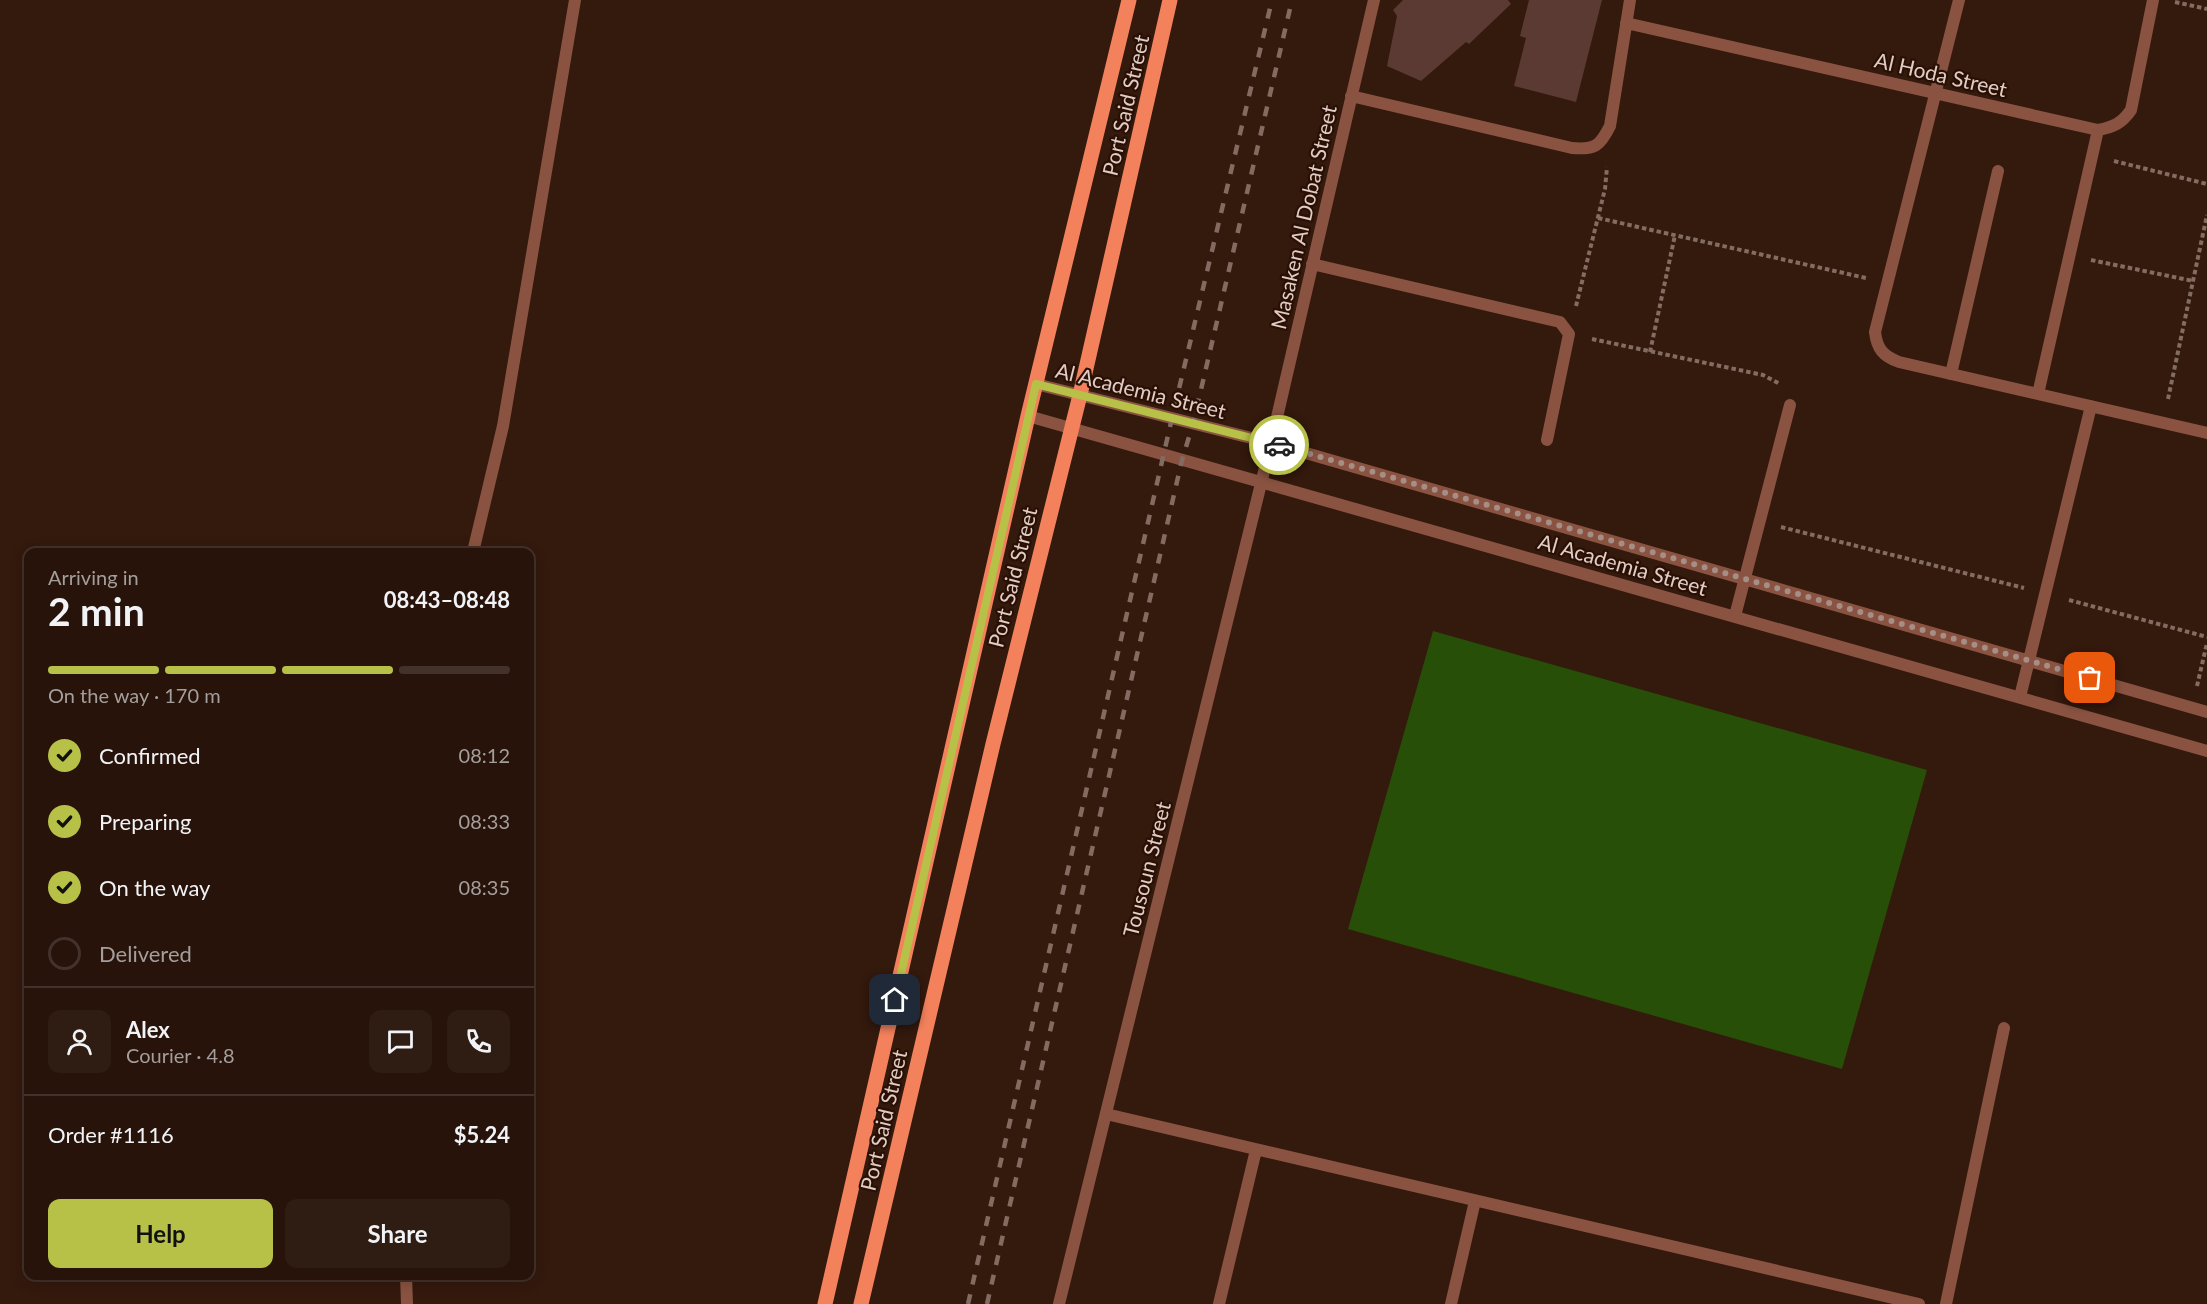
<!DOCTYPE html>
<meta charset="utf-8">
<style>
body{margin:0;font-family:Lato,sans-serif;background:#2f1c13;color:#f1f3f6;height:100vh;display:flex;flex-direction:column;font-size:22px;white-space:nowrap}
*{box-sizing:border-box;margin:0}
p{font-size:20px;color:#a49e9c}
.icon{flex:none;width:33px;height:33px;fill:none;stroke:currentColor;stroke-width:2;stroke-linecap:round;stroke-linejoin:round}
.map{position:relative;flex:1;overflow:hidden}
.details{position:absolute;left:24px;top:548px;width:510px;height:732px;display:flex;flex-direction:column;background:#27130a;border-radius:12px;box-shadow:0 3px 15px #0003,0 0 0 2px #43322b}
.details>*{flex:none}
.pin{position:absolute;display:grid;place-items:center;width:51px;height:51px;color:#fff;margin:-26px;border-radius:12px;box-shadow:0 3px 9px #0006}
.courier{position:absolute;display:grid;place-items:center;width:60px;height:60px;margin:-30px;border:4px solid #b7c148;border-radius:50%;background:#fff;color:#222;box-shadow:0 2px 8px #0007}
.head em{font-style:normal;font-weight:700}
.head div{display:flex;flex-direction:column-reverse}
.head{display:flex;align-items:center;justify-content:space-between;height:102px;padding:0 24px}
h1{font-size:39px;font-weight:700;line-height:45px}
.bar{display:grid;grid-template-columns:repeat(4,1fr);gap:9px 6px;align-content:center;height:72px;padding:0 24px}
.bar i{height:8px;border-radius:4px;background:#43322b}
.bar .active{background:#b7c148}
.bar p{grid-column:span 4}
.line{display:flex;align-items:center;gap:15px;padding:0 24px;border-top:2px solid #43322b}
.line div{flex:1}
.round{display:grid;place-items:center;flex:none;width:63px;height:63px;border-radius:12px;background:#2f1c13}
ol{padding:0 24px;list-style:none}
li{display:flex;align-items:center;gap:18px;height:66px}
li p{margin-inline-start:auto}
li .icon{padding:6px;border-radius:50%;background:#b7c148;color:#111;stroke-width:4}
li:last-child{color:#a49e9c}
li i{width:33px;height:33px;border:3px solid #43322b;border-radius:50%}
.action{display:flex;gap:12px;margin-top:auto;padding:12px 24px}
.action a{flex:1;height:69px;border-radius:12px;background:#b7c148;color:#111;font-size:24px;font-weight:700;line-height:69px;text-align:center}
.action a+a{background:#2f1c13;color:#f1f3f6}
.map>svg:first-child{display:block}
.green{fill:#274f07}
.building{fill:#5a3a33}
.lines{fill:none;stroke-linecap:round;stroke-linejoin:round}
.path{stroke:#836c61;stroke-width:4;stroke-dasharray:4.5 3;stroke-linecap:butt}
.lane{stroke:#8a5341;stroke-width:12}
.street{stroke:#8a5341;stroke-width:12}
.primary{stroke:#f3815c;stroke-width:15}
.rail{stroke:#836b61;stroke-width:4.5;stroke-dasharray:10 10;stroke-linecap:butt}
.done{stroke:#a48e85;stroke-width:6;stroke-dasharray:0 10.8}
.route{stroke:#b7c148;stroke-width:8}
.labels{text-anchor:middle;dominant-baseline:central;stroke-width:4.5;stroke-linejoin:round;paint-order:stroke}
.street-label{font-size:21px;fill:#e0cdc5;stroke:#2a0f04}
</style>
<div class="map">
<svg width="2207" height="1304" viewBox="0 0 2207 1304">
<rect width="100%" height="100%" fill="#34190d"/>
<!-- green -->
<path class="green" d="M1433,631L1927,770L1842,1069L1348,929Z"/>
<!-- building -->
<path class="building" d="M1403,0H1508L1511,4L1469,44L1466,42L1421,81L1387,66L1397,16L1393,10Z
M1529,0H1602L1576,102L1514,86L1526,38L1520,36Z"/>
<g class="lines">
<!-- path -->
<path class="path" d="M2175,2L2207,9
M2114,161L2207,184
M1598,218L1866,278
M2091,260L2193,281
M1576,306L1605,189L1607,167
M1592,339L1763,375L1780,384
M1650,352L1675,235
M2168,399L2207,215
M1781,527L2024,588
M2069,600L2207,637
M2197,686L2207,643"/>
<!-- lane -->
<path class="lane" d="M1951,374L1998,171
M473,552L503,426L575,0
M1106,1114L1919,1304
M406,1275L407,1304
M1219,1304L1256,1150
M1451,1304L1475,1201
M1946,1304L2004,1028"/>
<!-- street -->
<path class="street" d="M1959,0L1875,332C1877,349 1883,356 1899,362L2207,433
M1626,23L2098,130C2114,127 2122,123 2131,110L2153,0
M1351,96L1572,148C1595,150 1600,146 1610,126L1630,0
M1312,264L1560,322L1569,334L1547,440
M1036,384L1271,443L2207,712
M2038,394L2098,130
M1028,416L2207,751
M1735,616L1790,405
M2020,697L2091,406
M1059,1304L1271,443L1374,0"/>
<!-- primary -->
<path class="primary" d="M825,1304L1028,416L1129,0
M861,1304L993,744L1080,395L1170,0"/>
<!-- rail -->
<path class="rail" d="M968,1304L1172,418L1272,0
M987,1304L1182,460L1193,424L1292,0"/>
</g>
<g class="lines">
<!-- done -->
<path class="done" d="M1279,445L2090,678"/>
<!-- route -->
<path class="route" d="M895,1000L1036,384L1279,445"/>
</g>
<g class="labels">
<!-- street labels -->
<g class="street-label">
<text transform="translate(1941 74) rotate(13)">Al Hoda Street</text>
<text transform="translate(1125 105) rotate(-77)">Port Said Street</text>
<text transform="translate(1303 217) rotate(-77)">Masaken Al Dobat Street</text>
<text transform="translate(1141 390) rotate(14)">Al Academia Street</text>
<text transform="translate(1623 564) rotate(16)">Al Academia Street</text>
<text transform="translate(1012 577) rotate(-76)">Port Said Street</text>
<text transform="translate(1146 869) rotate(-76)">Tousoun Street</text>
<text transform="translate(883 1120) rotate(-77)">Port Said Street</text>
</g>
</g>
</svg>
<div class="pin" style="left:2090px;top:678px;background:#ea580c"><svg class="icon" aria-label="bag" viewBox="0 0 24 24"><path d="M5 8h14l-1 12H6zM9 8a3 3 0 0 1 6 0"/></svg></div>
<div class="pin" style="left:895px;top:1000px;background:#1f2937"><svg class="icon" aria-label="home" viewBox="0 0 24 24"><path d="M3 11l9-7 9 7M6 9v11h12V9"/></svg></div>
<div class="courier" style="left:1279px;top:445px"><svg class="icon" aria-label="car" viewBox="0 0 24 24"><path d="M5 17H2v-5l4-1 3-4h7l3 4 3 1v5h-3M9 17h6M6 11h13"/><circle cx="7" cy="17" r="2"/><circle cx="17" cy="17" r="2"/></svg></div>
<section class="details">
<div class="head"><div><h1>2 min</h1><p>Arriving in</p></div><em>08:43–08:48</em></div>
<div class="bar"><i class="active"></i><i class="active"></i><i class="active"></i><i></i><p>On the way · 170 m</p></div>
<ol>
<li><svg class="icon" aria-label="check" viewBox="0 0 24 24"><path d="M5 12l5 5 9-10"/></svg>Confirmed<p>08:12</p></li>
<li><svg class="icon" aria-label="check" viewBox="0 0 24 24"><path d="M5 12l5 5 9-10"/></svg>Preparing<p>08:33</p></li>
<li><svg class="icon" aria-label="check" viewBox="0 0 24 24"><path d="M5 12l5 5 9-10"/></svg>On the way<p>08:35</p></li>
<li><i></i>Delivered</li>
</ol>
<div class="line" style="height:108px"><a class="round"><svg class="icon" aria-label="person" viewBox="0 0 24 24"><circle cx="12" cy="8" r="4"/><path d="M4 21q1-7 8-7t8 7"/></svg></a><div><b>Alex</b><p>Courier · 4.8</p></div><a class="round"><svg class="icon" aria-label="chat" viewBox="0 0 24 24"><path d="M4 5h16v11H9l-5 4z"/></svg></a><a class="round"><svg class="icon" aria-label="phone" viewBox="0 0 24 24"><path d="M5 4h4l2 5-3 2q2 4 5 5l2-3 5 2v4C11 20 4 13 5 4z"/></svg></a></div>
<div class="line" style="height:78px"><div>Order #1116</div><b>$5.24</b></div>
<div class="action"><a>Help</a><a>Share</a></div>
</section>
</div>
